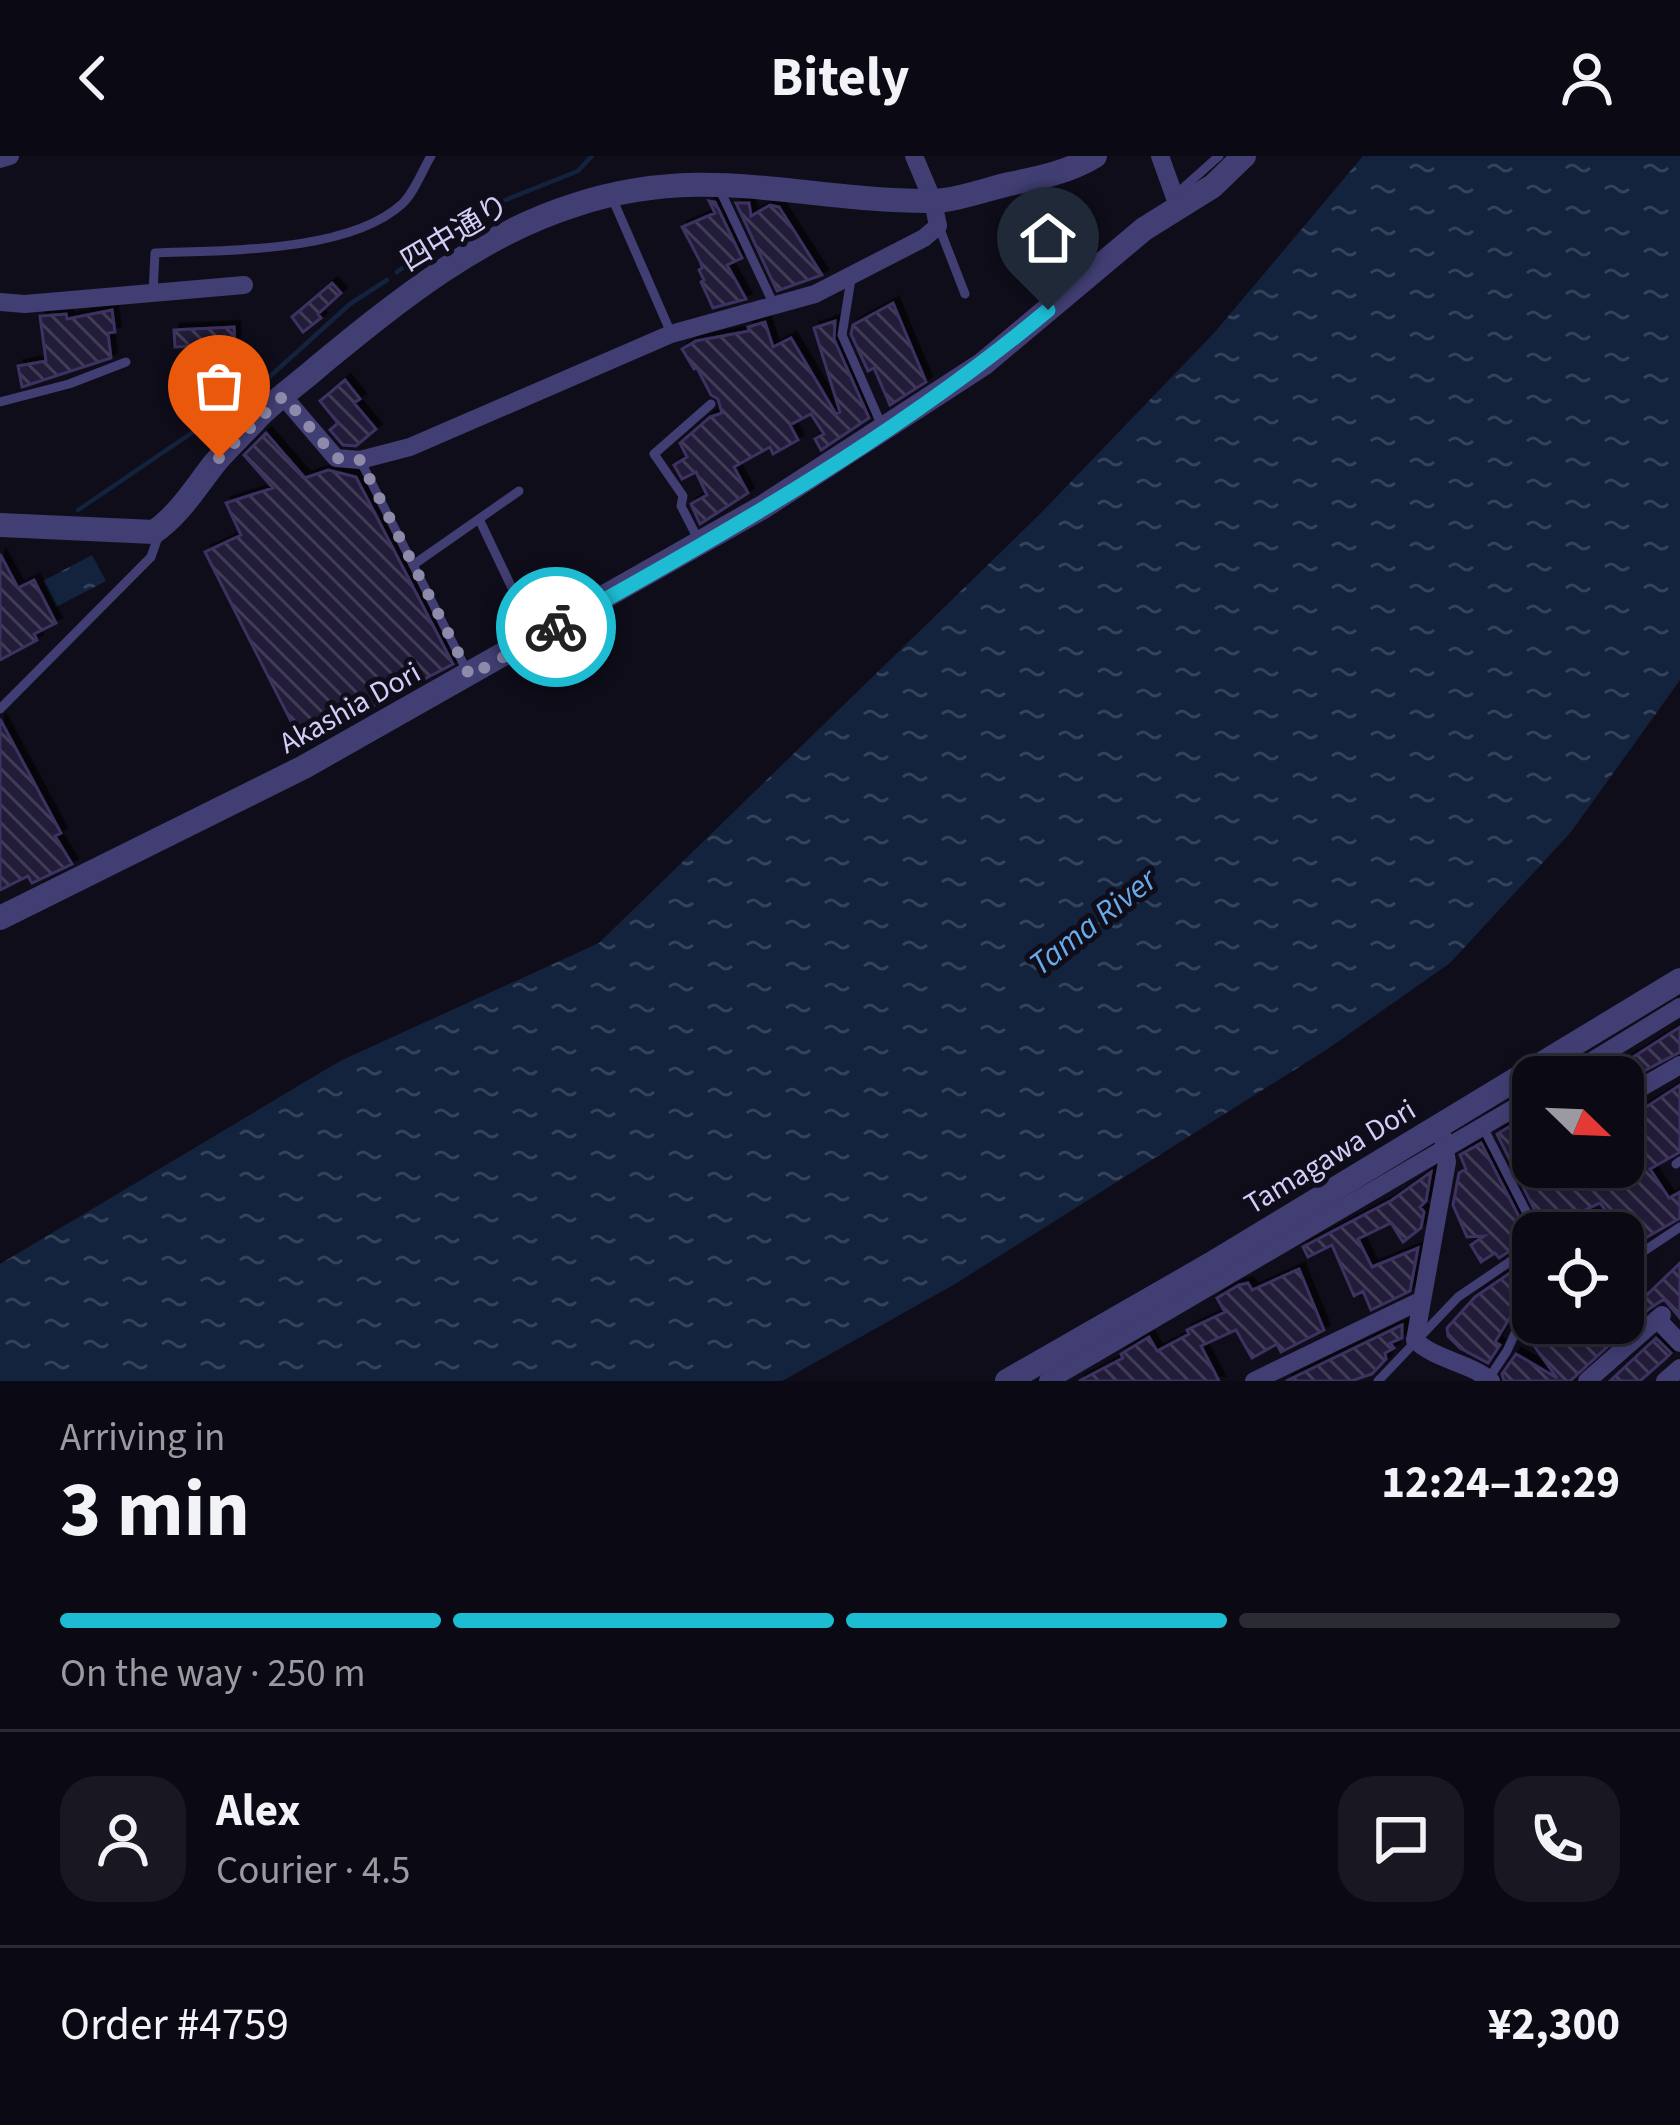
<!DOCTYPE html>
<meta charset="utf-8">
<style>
body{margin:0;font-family:"Source Sans 3","Noto Sans JP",sans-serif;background:#191822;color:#f1f3f6;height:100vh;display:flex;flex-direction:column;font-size:45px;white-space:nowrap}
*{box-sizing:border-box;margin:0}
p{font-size:39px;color:#9a9aa0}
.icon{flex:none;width:66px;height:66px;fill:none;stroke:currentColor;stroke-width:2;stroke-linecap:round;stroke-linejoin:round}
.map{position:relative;height:1225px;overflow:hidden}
.panel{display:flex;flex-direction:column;background:#0b0a14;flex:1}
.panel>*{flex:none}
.needle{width:78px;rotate:113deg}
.tools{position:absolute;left:1512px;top:900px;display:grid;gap:24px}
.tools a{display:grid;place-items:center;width:132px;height:132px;border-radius:24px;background:#0b0a14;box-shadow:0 6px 18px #0003,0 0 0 3px #2b2b34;font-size:60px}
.pin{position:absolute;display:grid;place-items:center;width:102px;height:102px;color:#fff;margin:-123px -51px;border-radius:50% 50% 50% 0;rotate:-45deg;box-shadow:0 0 12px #0007}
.pin .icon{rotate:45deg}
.courier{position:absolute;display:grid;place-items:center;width:120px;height:120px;margin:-60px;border:9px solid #1dbcd3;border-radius:50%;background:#fff;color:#222;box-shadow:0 3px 15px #0007}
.summary em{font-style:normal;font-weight:700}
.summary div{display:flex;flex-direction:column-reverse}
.summary{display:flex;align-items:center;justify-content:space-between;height:204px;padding:0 60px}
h1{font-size:78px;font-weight:700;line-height:90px}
.bar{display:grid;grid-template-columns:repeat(4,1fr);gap:18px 12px;align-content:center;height:144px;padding:0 60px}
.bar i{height:15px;border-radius:9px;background:#2b2b34}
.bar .active{background:#1dbcd3}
.bar p{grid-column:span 4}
.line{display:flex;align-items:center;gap:30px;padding:0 60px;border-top:3px solid #2b2b34}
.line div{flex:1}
.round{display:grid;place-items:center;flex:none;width:126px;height:126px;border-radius:36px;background:#191822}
header{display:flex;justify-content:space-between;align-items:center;height:156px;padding:0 60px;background:#0b0a14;font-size:54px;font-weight:700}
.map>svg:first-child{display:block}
.water{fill:url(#water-ripples)}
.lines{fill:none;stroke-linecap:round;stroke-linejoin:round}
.stream{stroke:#13233d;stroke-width:4.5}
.building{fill:url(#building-back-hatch);stroke:#3c3161;stroke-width:3;filter:url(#shadow)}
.service{stroke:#413e73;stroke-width:9}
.minor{stroke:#413e73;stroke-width:18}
.tertiary{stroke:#413e73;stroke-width:24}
.done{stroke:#8e8aaa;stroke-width:12;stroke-dasharray:0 21.6}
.route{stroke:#1dbcd3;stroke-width:15}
.labels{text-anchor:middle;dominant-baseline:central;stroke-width:10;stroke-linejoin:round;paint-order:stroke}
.street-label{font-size:30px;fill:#d3cdf8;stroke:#0f0d1a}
.water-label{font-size:33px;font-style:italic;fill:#68abea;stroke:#0f0d1a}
</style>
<header><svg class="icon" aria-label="back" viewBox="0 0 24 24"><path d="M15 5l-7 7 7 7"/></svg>Bitely<svg class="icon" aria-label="person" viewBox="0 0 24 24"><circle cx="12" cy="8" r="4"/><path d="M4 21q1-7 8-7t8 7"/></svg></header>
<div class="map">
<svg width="1680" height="1225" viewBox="0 0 1680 1225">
<defs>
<pattern id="water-ripples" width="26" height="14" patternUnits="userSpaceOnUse" patternTransform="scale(3)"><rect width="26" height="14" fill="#13233d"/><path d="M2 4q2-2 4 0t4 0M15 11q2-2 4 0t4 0" fill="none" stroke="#34425a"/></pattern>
<pattern id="building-back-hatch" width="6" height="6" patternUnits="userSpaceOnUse" patternTransform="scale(3)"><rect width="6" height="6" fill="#221c38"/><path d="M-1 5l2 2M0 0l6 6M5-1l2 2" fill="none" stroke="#413c56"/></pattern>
<filter id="shadow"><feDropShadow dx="5.5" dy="-5.5" stdDeviation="0" flood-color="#0009"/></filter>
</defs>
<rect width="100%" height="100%" fill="#0f0d1a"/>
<!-- water -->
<path class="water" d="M1363,0H1680V524L1571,676L1450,807L1326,894L955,1128L782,1225H0V1108L340,905L599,787L1040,358L1215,176Z
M92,399L106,425L56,451L43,425Z"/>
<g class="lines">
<!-- stream -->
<path class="stream" d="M397,116L485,52L578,15L592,0
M78,354L255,234L350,148L387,124"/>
</g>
<!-- building -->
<path class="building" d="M709,45L715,46L742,102L727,109L746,143L713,152L701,126L704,124L699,114L702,112L701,107L682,71L715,57Z
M736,47H749L751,60L770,49L779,51L822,119L777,135Z
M332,127L341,137L318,158L321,162L303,176L292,161Z
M893,147L926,226L890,249L874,212L868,215L851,178L853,169Z
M112,154L115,176L108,177L111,202L22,231L18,210L46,205L40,160L66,158L67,163Z
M835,165L834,183L869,262L821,294L815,283L824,278L811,258L790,269L798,284L773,298L770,291L734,311L748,337L700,368L691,348L707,339L696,316L682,323L674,309L687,301L680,287L710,261L722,257L718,243L711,239L697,212L694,213L682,193L696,185L749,175L748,171L765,166L773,191L791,182L836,258L840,256L814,172Z
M234,171L235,188L175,191L174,174Z
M345,224L360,243L354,247L376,273L356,290L343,289L330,274L338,267L320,245Z
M266,277L305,322L328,314L356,321L453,508L302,587L205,396L241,379L226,347L273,332L244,299Z
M0,398L18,432L34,424L56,467L34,478L37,484L0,504Z
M0,563L61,677L55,680L72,708L32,727L28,720L0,734Z
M1680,871V896L1623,926V921H1602Z
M1680,929V996L1650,1013L1669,1042L1680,1036V1062L1623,1095V1077L1600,1047L1554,1069L1546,1077L1497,978L1517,966L1533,994V1018L1542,1013L1553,1032L1575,1017L1584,1030L1623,1011V966Z
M1481,987L1530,1082L1499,1102L1495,1097L1481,1106L1471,1089L1484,1080L1467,1081L1453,1049L1459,1017L1466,1013L1460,999Z
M1431,1016L1426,1045L1420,1051L1424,1056L1421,1072L1403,1086L1391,1067L1358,1083L1372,1111L1418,1092L1410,1135L1371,1154L1363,1135L1354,1140L1332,1089L1308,1101L1303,1091L1392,1044Z
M1533,1101V1138L1517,1150L1495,1186L1500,1189L1488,1207L1460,1192L1448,1180L1447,1172L1475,1141Z
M1680,1107V1162L1664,1143L1649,1153L1570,1225H1504L1502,1218L1516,1198L1557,1222L1532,1187L1549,1176L1542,1167H1623V1162Z
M1299,1113L1324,1174L1281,1196L1277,1188L1252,1202L1236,1174L1201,1190L1219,1225H1079L1123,1202L1121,1198L1149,1181L1157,1195L1189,1178L1187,1174L1225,1156L1217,1142L1239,1129L1248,1127L1252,1134Z
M1402,1169V1182L1390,1187L1394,1192L1385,1197L1386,1203L1372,1218L1351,1225H1286Z
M1656,1182L1671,1197L1665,1203L1640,1225H1610Z"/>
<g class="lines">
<!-- service -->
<path class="service" d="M719,32L774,149
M1174,40L1219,0
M613,44L671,177
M939,71L965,138
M851,123L842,179L882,270
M153,137L155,97C224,94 348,97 402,48C414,37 422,15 431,0
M0,246L69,228L126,206
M360,304L466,513
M479,363L534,478
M698,383L681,350L683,340L654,298L711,248
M413,409L519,335
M0,553L151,401L159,378
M1483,971L1537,1077
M1676,1008L1680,1005
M1558,1077L1572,1071
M1623,1109L1680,1071
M1489,1222L1507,1195L1525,1155L1533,1153
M1378,1225L1458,1141L1533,1090"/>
<!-- minor -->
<path class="minor" d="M1160,0L1179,53
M0,3L10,0
M0,146L25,148L244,129
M283,240L336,302L360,304L410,291L671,178L815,138L924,82L938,70L933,45L914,0
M1566,921L1680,851
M1623,942L1680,909
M1443,981L1447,1006L1415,1184C1435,1204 1469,1206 1491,1225
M1657,1163L1680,1187
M1048,1225L1533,941
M1254,1225L1422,1144
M1587,1225L1662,1159
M1665,1225L1680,1212"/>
<!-- tertiary -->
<path class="tertiary" d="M0,369L154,376C179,359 196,331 214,308C228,291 244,277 258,261C277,242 301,226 321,208C398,145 479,79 575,49C706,6 800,45 929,45C955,45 984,34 1009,28C1039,22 1069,16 1095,0
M0,762L304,611L763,351L983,208L1144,73L1213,30L1244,0
M1007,1225L1211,1108L1680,824"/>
</g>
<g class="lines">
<!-- done -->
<path class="done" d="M219,302L283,240L336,302L360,304L470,520L556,471"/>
<!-- route -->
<path class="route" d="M556,471C726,377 899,279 1048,154"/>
</g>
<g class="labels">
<!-- street labels -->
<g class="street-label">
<text transform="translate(455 77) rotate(-31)">四中通り</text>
<text transform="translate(350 552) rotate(-29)">Akashia Dori</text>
<text transform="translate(1330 1001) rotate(-31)">Tamagawa Dori</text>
</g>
<!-- water labels -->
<g class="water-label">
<text transform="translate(1093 766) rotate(-38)">Tama River</text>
</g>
</g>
</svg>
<div class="tools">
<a><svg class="needle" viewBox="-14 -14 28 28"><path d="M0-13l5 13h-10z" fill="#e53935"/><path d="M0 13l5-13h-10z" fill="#9a9aa0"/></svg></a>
<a><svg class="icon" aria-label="locate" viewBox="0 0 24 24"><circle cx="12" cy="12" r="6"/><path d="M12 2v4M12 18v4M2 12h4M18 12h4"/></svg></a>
</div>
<div class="pin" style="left:219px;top:302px;background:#ea580c"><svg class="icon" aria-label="bag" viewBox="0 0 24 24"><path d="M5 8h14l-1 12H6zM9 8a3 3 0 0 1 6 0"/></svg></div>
<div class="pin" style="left:1048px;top:154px;background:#1f2937"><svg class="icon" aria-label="home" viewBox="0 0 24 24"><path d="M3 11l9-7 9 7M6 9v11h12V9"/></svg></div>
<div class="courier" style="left:556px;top:471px"><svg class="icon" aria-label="bike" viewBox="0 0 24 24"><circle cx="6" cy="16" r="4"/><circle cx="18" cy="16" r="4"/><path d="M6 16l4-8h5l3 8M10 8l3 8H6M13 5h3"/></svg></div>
</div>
<section class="panel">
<div class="summary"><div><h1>3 min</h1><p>Arriving in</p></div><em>12:24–12:29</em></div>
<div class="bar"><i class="active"></i><i class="active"></i><i class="active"></i><i></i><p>On the way · 250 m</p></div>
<div class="line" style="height:216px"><a class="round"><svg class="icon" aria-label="person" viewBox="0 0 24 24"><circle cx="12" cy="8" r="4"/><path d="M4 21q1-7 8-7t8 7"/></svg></a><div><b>Alex</b><p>Courier · 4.5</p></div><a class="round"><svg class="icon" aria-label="chat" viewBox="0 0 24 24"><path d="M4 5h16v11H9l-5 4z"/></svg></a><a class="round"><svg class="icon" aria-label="phone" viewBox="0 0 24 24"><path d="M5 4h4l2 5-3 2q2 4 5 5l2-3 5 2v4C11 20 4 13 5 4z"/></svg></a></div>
<div class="line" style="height:156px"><div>Order #4759</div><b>¥2,300</b></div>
</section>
